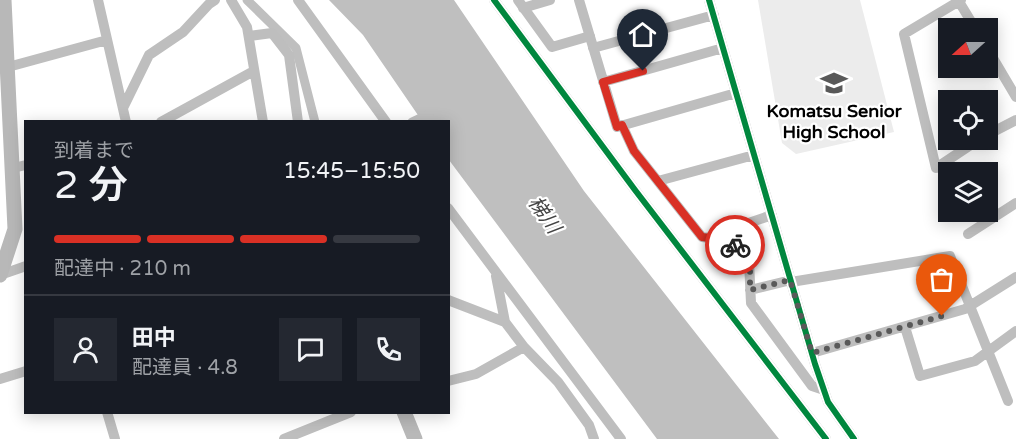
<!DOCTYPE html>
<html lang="ja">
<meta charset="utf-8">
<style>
body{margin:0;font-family:"Varela Round","Noto Sans JP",sans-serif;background:#242831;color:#f1f3f6;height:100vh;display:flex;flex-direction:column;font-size:22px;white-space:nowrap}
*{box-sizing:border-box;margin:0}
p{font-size:20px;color:#9ea1a6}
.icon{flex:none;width:33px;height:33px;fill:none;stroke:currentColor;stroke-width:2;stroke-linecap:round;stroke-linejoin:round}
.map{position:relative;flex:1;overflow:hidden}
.sheet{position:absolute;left:24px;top:120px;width:426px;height:294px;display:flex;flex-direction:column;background:#171b24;border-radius:0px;box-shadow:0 3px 15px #0003}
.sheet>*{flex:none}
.needle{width:39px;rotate:249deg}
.tools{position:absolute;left:938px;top:18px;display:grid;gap:12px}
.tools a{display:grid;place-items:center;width:60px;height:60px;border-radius:0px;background:#171b24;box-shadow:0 3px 15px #0003;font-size:30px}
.pin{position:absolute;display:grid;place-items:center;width:51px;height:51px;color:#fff;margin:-62px -26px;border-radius:50% 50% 50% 0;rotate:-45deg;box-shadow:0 0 6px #0007}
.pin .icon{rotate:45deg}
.courier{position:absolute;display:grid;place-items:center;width:60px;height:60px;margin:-30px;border:4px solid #d93025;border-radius:50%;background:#fff;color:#222;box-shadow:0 2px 8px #0007}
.head em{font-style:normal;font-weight:600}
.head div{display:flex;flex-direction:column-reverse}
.head{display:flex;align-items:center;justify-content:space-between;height:102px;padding:0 30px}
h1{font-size:39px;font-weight:600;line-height:45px}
.bar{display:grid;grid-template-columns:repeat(4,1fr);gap:9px 6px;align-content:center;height:72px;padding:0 30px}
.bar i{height:8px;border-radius:4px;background:#363941}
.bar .on{background:#d93025}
.bar p{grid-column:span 4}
.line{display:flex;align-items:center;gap:15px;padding:0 30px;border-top:2px solid #363941}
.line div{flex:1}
.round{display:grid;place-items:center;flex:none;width:63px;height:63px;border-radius:0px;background:#242831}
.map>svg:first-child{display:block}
.green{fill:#ececec}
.water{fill:#bfbfbf}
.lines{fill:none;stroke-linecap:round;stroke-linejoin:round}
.canal{stroke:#bfbfbf;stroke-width:9}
.street{stroke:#bebebe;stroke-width:10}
.secondary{stroke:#b8b8b8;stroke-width:15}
.cycleway-casing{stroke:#fff;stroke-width:10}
.cycleway{stroke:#00873e;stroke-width:6}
.done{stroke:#595959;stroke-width:6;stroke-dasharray:0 10.8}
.route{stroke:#d93025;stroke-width:8}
.labels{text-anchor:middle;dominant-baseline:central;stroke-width:4.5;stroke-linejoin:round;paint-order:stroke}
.poi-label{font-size:18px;font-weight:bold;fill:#000;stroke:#fff}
.water-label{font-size:20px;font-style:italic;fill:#444;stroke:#fff}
</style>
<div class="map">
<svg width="1016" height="439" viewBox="0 0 1016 439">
<rect width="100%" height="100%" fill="#fff"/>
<!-- green -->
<path class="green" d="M758,0H860L894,132L796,154L782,143Z"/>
<!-- water -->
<path class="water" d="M329,0H454L584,191L779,439H657L449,160L448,122L422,121L363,35Z"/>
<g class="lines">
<!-- canal -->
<path class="canal" d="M247,0L296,48L315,122
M412,122L429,114"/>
<!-- street -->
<path class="street" d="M98,0L126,122
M231,0L247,27L263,122
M298,0L386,122
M494,0L635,190L826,439
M518,0L552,47L590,36
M579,0L617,127L736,93
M709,0L815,364L828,402L854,439
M958,0L975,28
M961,0L904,34L936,168L978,140
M523,8L550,0
M249,36L272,33L289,55L298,122
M593,48L714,15
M987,48L1016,97
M8,67L107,40
M603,82L723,48
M123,108L149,55L183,32L209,4L215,0
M161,122L254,71
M622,125L634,151L702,237L732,241L749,262L751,303L812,386L824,390
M987,135L1016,120
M13,168L26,165
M658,181L754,155
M448,208L621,439
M968,234L1016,203
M711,238L716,234L772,215
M0,275L26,266
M496,276L505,322
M791,282L950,256L1008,401
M750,290L791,280
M448,300L505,322L524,347L558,382L589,425L594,439
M905,327L920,376L975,361L1016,331
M812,353L965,309L1016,277
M0,379L26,371
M448,381L476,374L524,347
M107,412L115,439
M284,439L351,412"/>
<!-- secondary -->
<path class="secondary" d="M0,275L15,229L4,0
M404,412L415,439"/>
<defs>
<path id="cycleway" d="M494,0L635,190L826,439
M709,0L815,364L828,402L854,439"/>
</defs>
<!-- cycleway casing -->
<use href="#cycleway" class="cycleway-casing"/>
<!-- cycleway -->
<use href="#cycleway" class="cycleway"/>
</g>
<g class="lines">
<!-- done -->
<path class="done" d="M735,245L750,262V290L790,280L812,353L942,316"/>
<!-- route -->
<path class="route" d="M643,71L603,82L617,127L622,125L634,151L702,237L732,241L735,245"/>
</g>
<!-- icons -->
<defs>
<symbol id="school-bare" viewBox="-9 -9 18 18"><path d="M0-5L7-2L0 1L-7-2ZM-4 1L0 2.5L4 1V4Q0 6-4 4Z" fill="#595959" stroke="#fff" stroke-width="2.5" paint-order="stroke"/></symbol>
</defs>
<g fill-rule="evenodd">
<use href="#school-bare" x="815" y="64" width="38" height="38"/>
</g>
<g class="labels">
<!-- poi labels -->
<g class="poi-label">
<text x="834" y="111">Komatsu Senior<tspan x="834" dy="21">High School</tspan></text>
</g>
<!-- water labels -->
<g class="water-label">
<text transform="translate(544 215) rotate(55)">梯川</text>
</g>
</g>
</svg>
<div class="tools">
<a><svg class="needle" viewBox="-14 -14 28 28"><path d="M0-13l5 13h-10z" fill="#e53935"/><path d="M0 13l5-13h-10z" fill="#9ea1a6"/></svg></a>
<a><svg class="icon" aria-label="locate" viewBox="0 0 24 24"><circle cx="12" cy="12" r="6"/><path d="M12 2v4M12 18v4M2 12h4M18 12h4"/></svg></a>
<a><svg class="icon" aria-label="layers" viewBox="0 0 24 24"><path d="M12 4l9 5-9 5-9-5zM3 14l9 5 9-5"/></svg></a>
</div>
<div class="pin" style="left:942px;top:316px;background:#ea580c"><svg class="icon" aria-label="bag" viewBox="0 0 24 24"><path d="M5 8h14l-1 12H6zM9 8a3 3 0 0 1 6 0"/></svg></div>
<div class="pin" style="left:643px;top:71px;background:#1f2937"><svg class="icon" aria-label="home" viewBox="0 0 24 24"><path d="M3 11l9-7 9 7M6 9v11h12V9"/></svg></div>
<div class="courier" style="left:735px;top:245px"><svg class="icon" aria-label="bike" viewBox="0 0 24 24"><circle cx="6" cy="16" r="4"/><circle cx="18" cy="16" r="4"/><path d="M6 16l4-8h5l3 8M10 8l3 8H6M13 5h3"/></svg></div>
<section class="sheet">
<div class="head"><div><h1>2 分</h1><p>到着まで</p></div><em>15:45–15:50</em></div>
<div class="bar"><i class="on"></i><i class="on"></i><i class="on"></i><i></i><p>配達中 · 210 m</p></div>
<div class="line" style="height:108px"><a class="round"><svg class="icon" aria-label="person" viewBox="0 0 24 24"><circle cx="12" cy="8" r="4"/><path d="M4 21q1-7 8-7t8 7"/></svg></a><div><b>田中</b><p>配達員 · 4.8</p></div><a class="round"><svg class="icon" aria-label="chat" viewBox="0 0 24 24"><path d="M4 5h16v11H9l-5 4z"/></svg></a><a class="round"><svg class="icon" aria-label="phone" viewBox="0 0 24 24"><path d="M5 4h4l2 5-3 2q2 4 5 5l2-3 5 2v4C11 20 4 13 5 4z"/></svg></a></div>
</section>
</div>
